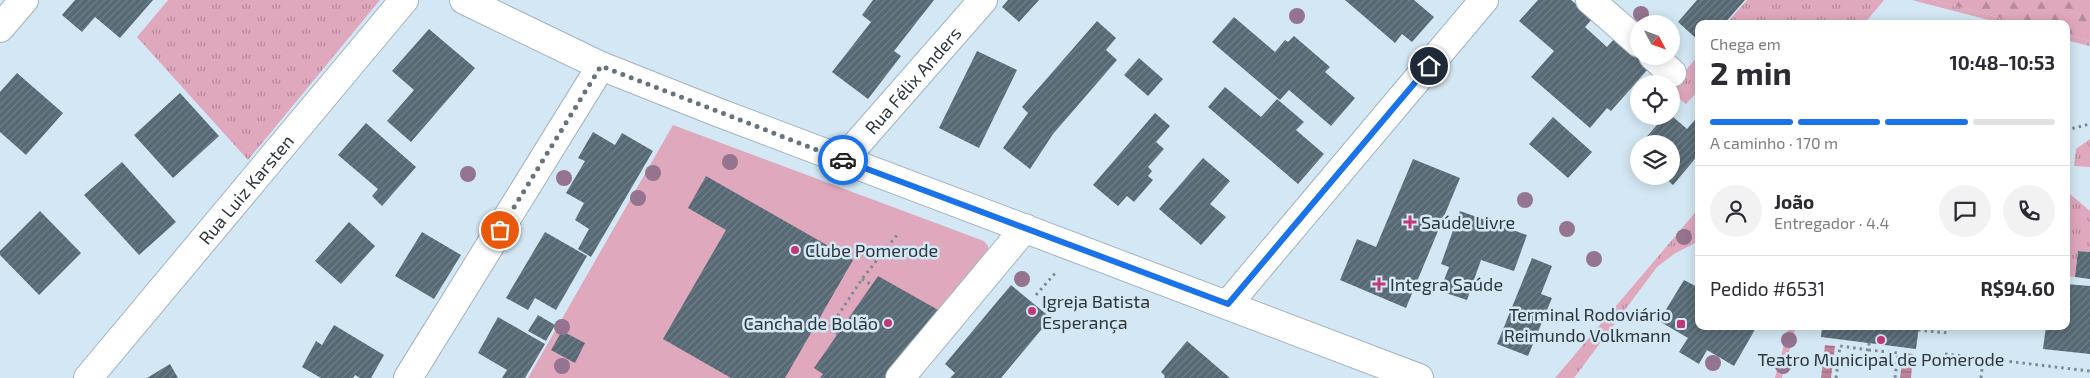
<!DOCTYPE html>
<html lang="pt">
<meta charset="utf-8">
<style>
body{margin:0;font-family:"Exo 2",sans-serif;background:#f2f2f3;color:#2b2b33;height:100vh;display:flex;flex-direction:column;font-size:19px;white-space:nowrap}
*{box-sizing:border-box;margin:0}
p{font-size:16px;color:#7c7c81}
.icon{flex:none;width:28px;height:28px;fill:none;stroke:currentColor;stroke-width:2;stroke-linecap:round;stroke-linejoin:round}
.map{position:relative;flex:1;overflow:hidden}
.details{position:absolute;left:1695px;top:20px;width:375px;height:310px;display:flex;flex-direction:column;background:#fff;border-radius:10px;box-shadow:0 2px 12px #0003}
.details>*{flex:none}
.needle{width:32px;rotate:131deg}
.buttons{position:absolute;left:1630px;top:15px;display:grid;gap:10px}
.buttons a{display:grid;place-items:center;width:50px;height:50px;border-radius:50%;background:#fff;box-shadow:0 2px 12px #0003;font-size:25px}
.pin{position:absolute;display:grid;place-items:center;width:42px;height:42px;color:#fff;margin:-21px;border:2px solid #fff;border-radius:50%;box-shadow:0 1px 5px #0007}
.courier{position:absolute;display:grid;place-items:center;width:50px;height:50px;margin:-25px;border:4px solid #1a73e8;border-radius:50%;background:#fff;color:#222;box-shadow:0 1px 6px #0007}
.headline em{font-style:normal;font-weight:700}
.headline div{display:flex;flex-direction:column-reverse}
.headline{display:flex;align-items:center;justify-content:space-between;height:85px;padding:0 15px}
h1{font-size:32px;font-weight:700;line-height:38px}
.bar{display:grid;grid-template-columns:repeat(4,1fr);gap:8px 5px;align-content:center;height:60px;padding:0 15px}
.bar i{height:6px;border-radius:4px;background:#e1e1e2}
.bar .selected{background:#1a73e8}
.bar p{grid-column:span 4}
.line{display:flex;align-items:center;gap:12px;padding:0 15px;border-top:1px solid #e1e1e2}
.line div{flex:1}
.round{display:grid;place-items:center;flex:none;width:52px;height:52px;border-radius:26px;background:#f2f2f3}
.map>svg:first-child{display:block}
.grass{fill:url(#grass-tufts)}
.forest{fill:url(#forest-firs)}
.pitch{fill:#e0a8bd}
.water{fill:url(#water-rules)}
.building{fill:url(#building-hatch)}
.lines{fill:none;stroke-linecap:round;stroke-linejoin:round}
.minor-casing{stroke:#a0b3bf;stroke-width:30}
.major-casing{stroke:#a0b3bf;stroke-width:30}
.path{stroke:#7c8b92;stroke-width:3;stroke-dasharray:2.5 4;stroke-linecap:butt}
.minor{stroke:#fff;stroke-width:28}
.major{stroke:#fff;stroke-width:28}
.tree{fill:#94748e}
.done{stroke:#68747b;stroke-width:5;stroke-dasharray:0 9}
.route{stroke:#1a73e8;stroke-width:6}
.poi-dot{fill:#bf397a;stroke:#d3e8f4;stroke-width:2}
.labels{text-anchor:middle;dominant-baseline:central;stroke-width:5;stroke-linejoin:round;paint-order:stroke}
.street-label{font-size:18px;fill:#2e363a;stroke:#d3e8f4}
.poi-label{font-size:18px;fill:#2e363a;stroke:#d3e8f4;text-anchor:start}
</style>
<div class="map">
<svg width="2090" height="378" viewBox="0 0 2090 378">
<defs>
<pattern id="grass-tufts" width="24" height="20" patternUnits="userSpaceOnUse" patternTransform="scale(1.25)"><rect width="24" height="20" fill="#e0a8bd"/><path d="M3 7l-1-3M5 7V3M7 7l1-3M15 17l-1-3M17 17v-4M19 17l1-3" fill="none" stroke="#b68a9b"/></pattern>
<pattern id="forest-firs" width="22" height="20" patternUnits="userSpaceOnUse" patternTransform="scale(1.25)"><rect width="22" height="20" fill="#e0a8bd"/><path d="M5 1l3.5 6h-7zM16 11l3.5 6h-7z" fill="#b68a9b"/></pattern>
<pattern id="water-rules" width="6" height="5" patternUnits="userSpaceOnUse" patternTransform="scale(1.25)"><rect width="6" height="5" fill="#bf8299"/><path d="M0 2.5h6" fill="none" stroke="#9c6b7e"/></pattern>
<pattern id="building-hatch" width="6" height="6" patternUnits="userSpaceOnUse" patternTransform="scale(1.25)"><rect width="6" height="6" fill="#576974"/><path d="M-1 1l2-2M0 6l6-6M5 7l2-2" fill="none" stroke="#718088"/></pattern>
</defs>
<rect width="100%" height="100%" fill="#d3e8f4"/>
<!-- grass -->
<path class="grass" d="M168,0H380L248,160L137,37Z
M1747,0H1884L1864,24H1726Z
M1912,0H1932L2024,24H2004Z
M2066,35L2090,41L2089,46L2066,40Z
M1699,55V90L1686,104L1671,92V87Z
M2090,139V167L2074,166L2076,149Z
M2070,194L2090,211V252L2078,251L2075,277L2066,276V220Z
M1699,208V241L1674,254L1657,267L1574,378H1555Z
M1789,326H1796L1782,378H1775Z"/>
<!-- forest -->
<path class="forest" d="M1932,0H2090V41L2066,35V24H2024Z"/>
<!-- pitch -->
<path class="pitch" d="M673,125L984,241L988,246V253L887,378H528Z"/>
<!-- water -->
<path class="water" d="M1825,345L1835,346L1831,378H1821Z
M1903,353L1913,354L1911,378H1900Z"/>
<!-- building -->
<path class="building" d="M75,0H153L120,38L95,17L82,32L62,15Z
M873,0H934L894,51L901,56L868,99L832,72L871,22L862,15Z
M1008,0H1039L1019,22L1002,7Z
M1345,0H1414L1434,17L1412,42L1402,34L1395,43Z
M1538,0H1571L1593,18L1585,27L1607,47L1615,38L1649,68L1611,111L1607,108L1590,128L1531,77L1554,51L1519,21Z
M1697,0H1745L1724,24H1699V41L1678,22Z
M1234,17L1275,52L1285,40L1288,42L1294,36L1330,67L1325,72L1355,98L1331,126L1289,90L1280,100L1212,42Z
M1097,21L1116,38L1106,50L1117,60L1053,134L1030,169L1003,148L1028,113L1022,107Z
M429,29L475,68L411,142L387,121L414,90L392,71Z
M977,51L1017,70L979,148L939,128Z
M1139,58L1163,79L1148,96L1124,75Z
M17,73L63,113L26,155L0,132V92Z
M1225,87L1261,117L1277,99L1304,122L1296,130L1324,154L1298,184L1208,107Z
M180,93L219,136L173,178L134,135Z
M1155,113L1170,126L1156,142L1164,149L1148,167L1152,171L1148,176L1153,180L1134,202L1127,196L1118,206L1093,185Z
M1699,115V154L1673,185L1663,176H1671V144L1642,142L1665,116H1672L1687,129Z
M1553,117L1592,152L1568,178L1529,144Z
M366,123L416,167L382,206L372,196L378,189L338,155Z
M593,132L615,145L622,133L653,151L591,257L578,249L589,229L575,220L584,203L566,193L585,161L578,158Z
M1203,158L1230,181L1210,204L1226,217L1201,245L1159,209Z
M1413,159L1460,178L1406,308L1340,280L1357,239L1376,247Z
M122,162L176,222L139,255L84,195Z
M706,176L853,260L785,378H731L663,339L726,230L688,208Z
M40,211L81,253L39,295L0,255V251Z
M1460,211L1527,235L1514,271L1481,260L1467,300L1440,291L1449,267L1441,264Z
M349,222L375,246L341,284L315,261Z
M422,232L461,255L434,299L395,276Z
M545,232L587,256L556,310L535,298L528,310L506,298Z
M2078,251L2090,252V279L2075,277Z
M1532,258L1552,266L1541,294L1552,298L1528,356L1497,344Z
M878,276L940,311L885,378H820L823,374L814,368Z
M1684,280L1699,288V326H1757L1734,366L1707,350L1699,364L1679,352L1688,338L1659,321Z
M2066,284L2090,286V354L2043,349L2046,326H2066Z
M1011,285L1051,318L1001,378H950L955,373L945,364Z
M538,315L555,325L546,341L528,331Z
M498,317L545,344L525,378H502L507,370L478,353Z
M334,325L384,355L371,378H360L355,375L353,378H321L302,367L316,341L322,345Z
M1822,326H1919L1916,349L1821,337Z
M562,331L585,343L575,363L551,350Z
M1187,341L1230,378H1164L1165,376L1161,372Z
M170,364L178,378H147Z"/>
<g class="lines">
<defs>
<g id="minor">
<path d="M1590,0L1639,43"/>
<path d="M0,28L24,0"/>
<path d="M1653,56L1672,73"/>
<path id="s1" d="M843,160L983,0"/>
<path d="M1228,304L1484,0"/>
<path id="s2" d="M88,378L404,0"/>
<path d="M408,378L601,66"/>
<path d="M900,378L1025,228"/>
</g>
<path id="major" d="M464,0L601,66L717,112L1419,378"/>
</defs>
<!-- minor casing -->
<use href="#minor" class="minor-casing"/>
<!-- major casing -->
<use href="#major" class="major-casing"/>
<!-- path -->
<path class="path" d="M2066,130L2090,124
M862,279L872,285
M1036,295L1057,271
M1918,330L1948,333
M838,334L829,329L862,279L897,235
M1869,343V350L1898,353L1895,378
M1945,354L2090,371
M1836,378L1840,346L1869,350
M1981,378L1983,359"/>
<!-- minor -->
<use href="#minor" class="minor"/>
<!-- major -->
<use href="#major" class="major"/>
</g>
<!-- trees -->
<g class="tree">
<circle cx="1641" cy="14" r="8"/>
<circle cx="1297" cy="16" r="8"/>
<circle cx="730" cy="162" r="8"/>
<circle cx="653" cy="173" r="8"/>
<circle cx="468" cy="174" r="8"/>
<circle cx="564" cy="178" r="8"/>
<circle cx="638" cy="198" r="8"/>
<circle cx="1525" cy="200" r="8"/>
<circle cx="1567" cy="229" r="8"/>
<circle cx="1684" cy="237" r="8"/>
<circle cx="1594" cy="259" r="8"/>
<circle cx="1022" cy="279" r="8"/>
<circle cx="1052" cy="305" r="8"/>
<circle cx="562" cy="327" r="8"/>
<circle cx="1789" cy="340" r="8"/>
<circle cx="1713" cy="363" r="8"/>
<circle cx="562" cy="366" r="8"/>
<circle cx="1783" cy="366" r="8"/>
</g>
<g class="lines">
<!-- done -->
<path class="done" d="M500,230L601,66L843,160"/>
<!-- route -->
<path class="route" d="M843,160L1228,304L1429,66"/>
</g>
<!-- markers -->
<g class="poi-dot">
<path d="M1407.5 214.5h5v5h5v5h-5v5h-5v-5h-5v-5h5z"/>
<circle cx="795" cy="250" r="5"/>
<path d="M1376.5 276.5h5v5h5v5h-5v5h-5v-5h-5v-5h5z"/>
<circle cx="1032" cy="311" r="5"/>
<circle cx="888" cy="323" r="5"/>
<rect x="1676" y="319" width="10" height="10" rx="2.5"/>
<circle cx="1881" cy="340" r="5"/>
</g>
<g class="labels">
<!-- street labels -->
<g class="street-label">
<text stroke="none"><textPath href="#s1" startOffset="106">Rua Félix Anders</textPath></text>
<text stroke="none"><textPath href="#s2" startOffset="246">Rua Luiz Karsten</textPath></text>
</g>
<!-- poi labels -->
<g class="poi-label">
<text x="1421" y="222">Saúde Livre</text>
<text x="805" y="250">Clube Pomerode</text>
<text x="1390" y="284">Integra Saúde</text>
<text x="1042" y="301">Igreja Batista<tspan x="1042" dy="21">Esperança</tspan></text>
<text x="1671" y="314" text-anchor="end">Terminal Rodoviário<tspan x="1671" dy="21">Reimundo Volkmann</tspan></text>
<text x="878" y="323" text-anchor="end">Cancha de Bolão</text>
<text x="1881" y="359" text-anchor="middle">Teatro Municipal de Pomerode</text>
</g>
</g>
</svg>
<div class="buttons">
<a><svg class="needle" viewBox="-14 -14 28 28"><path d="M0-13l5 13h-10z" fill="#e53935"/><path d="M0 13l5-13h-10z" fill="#7c7c81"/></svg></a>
<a><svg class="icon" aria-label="locate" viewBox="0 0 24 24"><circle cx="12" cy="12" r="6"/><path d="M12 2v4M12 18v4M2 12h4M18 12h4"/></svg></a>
<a><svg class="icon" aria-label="layers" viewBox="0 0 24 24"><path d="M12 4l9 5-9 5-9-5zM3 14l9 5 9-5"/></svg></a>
</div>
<div class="pin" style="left:500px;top:230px;background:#ea580c"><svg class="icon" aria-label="bag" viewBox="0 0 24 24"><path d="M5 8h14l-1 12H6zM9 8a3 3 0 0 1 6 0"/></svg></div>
<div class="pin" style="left:1429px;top:66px;background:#1f2937"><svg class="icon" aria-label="home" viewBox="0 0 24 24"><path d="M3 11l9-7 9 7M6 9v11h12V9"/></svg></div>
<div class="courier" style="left:843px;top:160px"><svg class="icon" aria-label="car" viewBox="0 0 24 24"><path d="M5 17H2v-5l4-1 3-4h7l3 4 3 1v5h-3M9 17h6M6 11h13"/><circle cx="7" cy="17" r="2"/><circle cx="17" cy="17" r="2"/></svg></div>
<section class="details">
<div class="headline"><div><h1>2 min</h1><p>Chega em</p></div><em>10:48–10:53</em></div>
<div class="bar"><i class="selected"></i><i class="selected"></i><i class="selected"></i><i></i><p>A caminho · 170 m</p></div>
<div class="line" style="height:90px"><a class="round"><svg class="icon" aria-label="person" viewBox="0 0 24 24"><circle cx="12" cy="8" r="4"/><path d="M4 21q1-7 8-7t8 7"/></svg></a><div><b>João</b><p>Entregador · 4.4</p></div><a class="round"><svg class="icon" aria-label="chat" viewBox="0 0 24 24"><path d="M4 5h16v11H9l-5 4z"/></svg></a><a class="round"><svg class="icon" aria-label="phone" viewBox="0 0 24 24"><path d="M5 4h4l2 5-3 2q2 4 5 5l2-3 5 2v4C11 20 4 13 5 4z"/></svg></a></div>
<div class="line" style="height:65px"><div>Pedido #6531</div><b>R$94.60</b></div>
</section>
</div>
